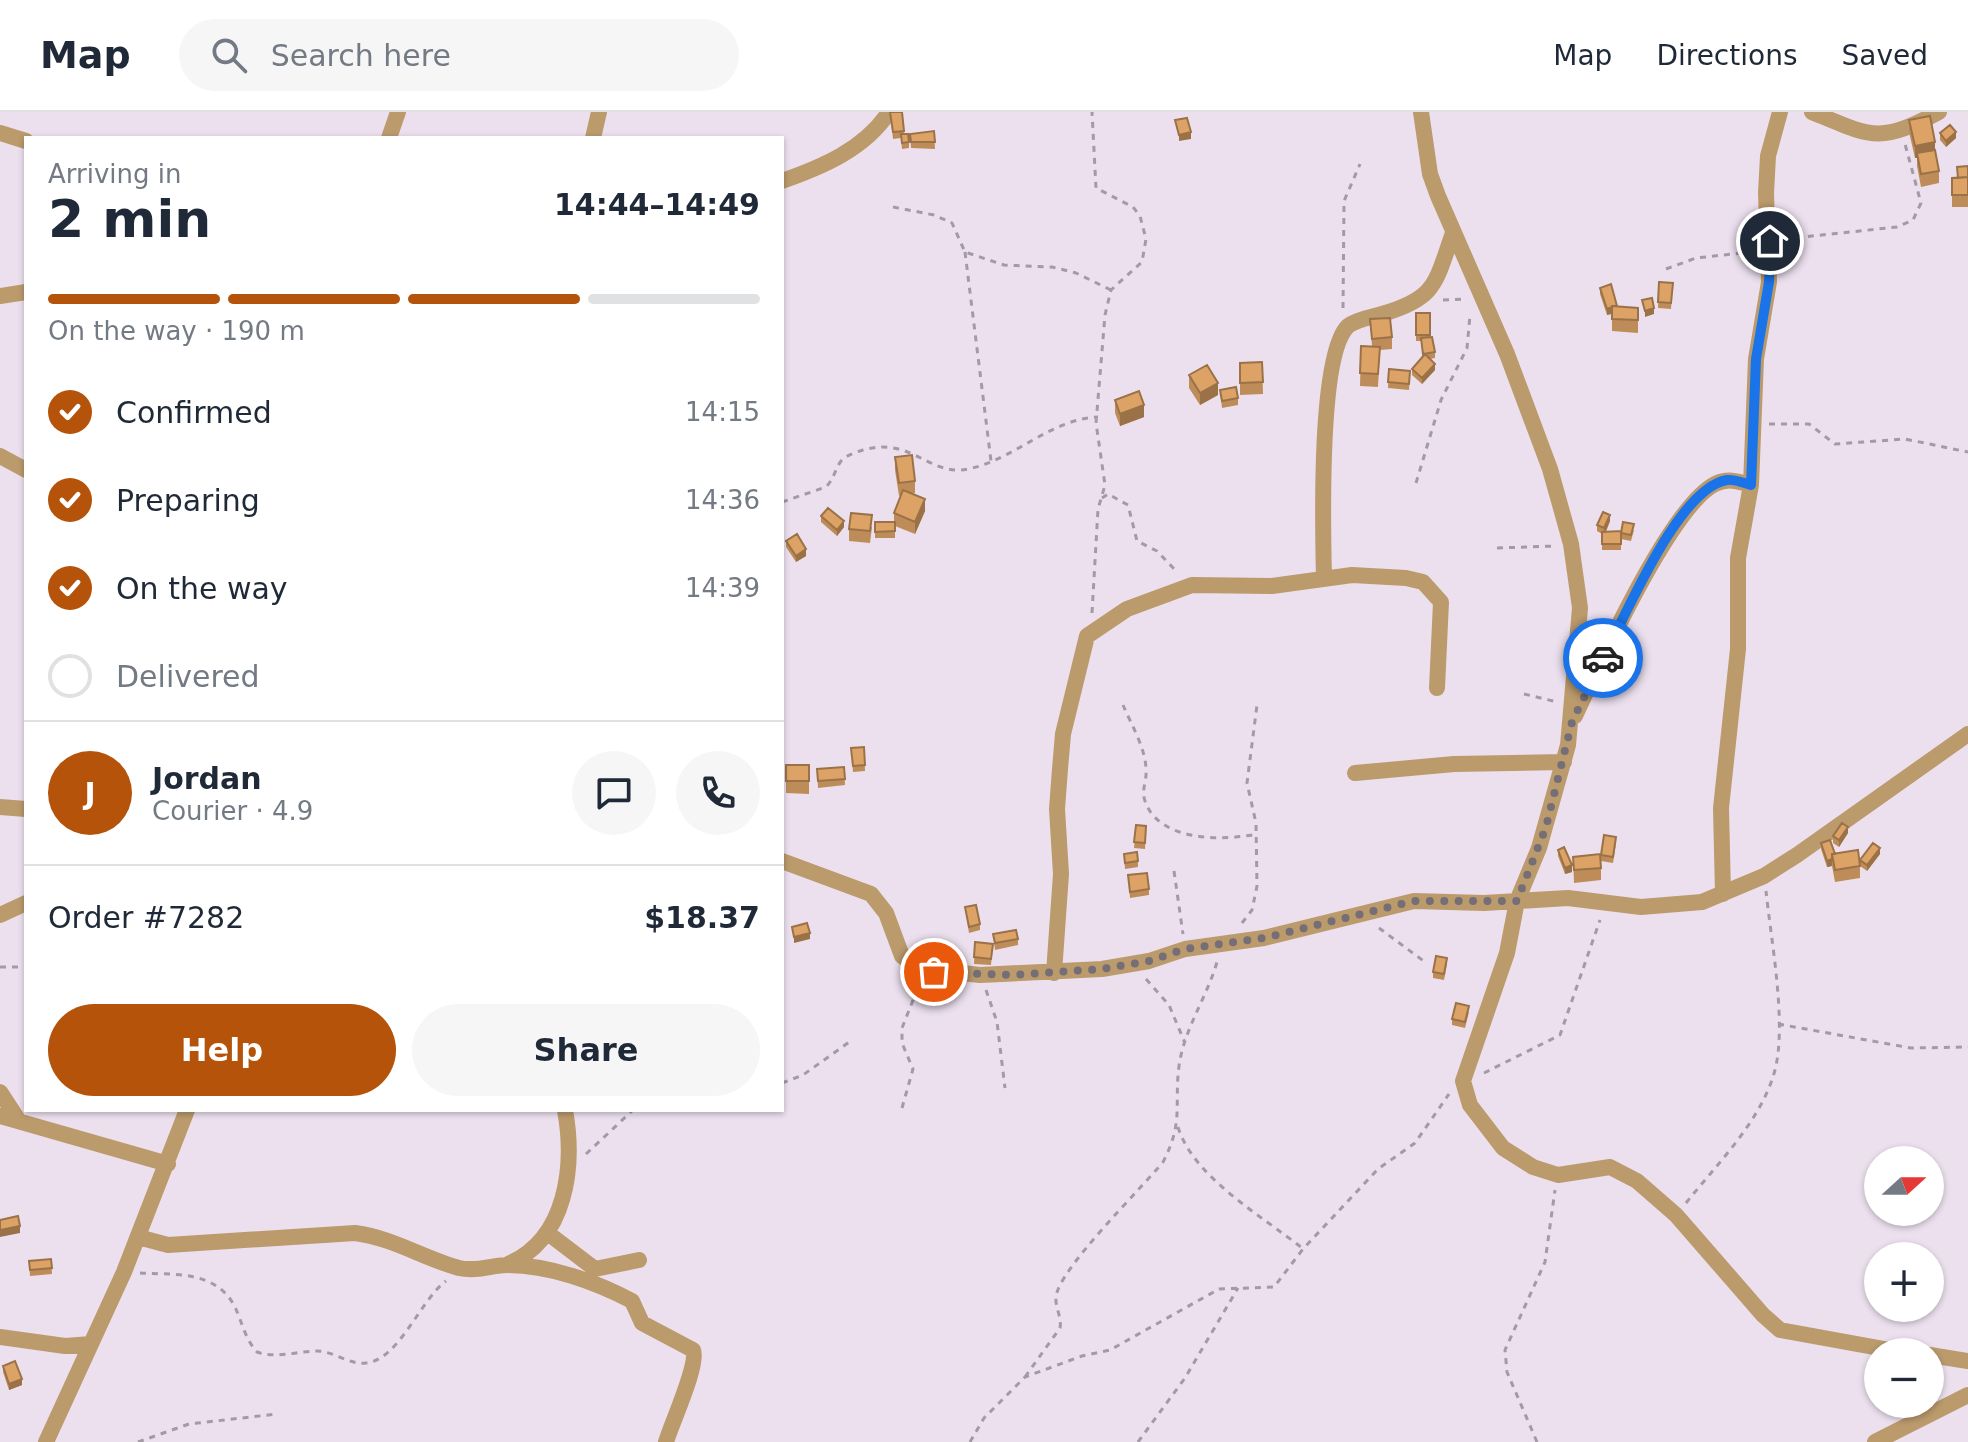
<!DOCTYPE html>
<meta charset="utf-8">
<style>
body{margin:0;font-family:"DejaVu Sans",sans-serif;background:#f6f6f7;color:#1f2937;height:100vh;display:flex;flex-direction:column;font-size:30px;white-space:nowrap}
*{box-sizing:border-box;margin:0}
p{font-size:26px;color:#747a83}
.icon{flex:none;width:44px;height:44px;fill:none;stroke:currentColor;stroke-width:2;stroke-linecap:round;stroke-linejoin:round}
.map{position:relative;flex:1;overflow:hidden}
.details{position:absolute;left:24px;top:24px;width:760px;height:976px;display:flex;flex-direction:column;background:#fff;border-radius:0px;box-shadow:0 2px 6px #0004}
.details>*{flex:none}
.needle{width:52px;rotate:69deg}
.buttons{position:absolute;left:1864px;top:1034px;display:grid;gap:16px}
.buttons a{display:grid;place-items:center;width:80px;height:80px;border-radius:50%;background:#fff;box-shadow:0 2px 6px #0004;font-size:40px}
.pin{position:absolute;display:grid;place-items:center;width:68px;height:68px;color:#fff;margin:-34px;border:4px solid #fff;border-radius:50%;box-shadow:0 2px 8px #0007}
.courier{position:absolute;display:grid;place-items:center;width:80px;height:80px;margin:-40px;border:6px solid #1a73e8;border-radius:50%;background:#fff;color:#222;box-shadow:0 2px 10px #0007}
.head em{font-style:normal;font-weight:800}
.head div{display:flex;flex-direction:column-reverse}
.head{display:flex;align-items:center;justify-content:space-between;height:136px;padding:0 24px}
h1{font-size:52px;font-weight:800;line-height:60px}
.bar{display:grid;grid-template-columns:repeat(4,1fr);gap:12px 8px;align-content:center;height:96px;padding:0 24px}
.bar i{height:10px;border-radius:6px;background:#e0e1e3}
.bar .selected{background:#b45309}
.bar p{grid-column:span 4}
.line{display:flex;align-items:center;gap:20px;padding:0 24px;border-top:2px solid #e0e1e3}
.line div{flex:1}
.round{display:grid;place-items:center;flex:none;width:84px;height:84px;border-radius:42px;background:#f6f6f7}
ol{padding:0 24px;list-style:none}
li{display:flex;align-items:center;gap:24px;height:88px}
li p{margin-inline-start:auto}
li .icon{padding:8px;border-radius:50%;background:#b45309;color:#fff;stroke-width:4}
li:last-child{color:#747a83}
li i{width:44px;height:44px;border:4px solid #e0e1e3;border-radius:50%}
.cta{display:flex;gap:16px;margin-top:auto;padding:16px 24px}
.cta a{flex:1;height:92px;border-radius:48px;background:#b45309;color:#fff;font-size:32px;font-weight:800;line-height:92px;text-align:center}
.cta a+a{background:#f6f6f7;color:#1f2937}
header{display:flex;align-items:center;gap:48px;box-sizing:border-box;height:112px;padding:0 40px;background:#fff;border-bottom:2px solid #e0e1e3}
header strong{font-size:38px}
nav{display:flex;gap:44px;margin-inline-start:auto;font-size:28px}
.search{width:560px;height:72px;background:#f6f6f7;display:flex;align-items:center;gap:20px;box-sizing:border-box;padding:0 28px;border-radius:44px;color:#747a83;font-size:30px}
.map>svg:first-child{display:block}
.lines{fill:none;stroke-linecap:round;stroke-linejoin:round}
.path{stroke:#a39aa5;stroke-width:3;stroke-dasharray:6 6;stroke-linecap:butt}
.minor{stroke:#bb9a6c;stroke-width:16}
.wall{fill:#be8c58}
.shaded-wall{fill:#9b7247}
.building{fill:#dda366;stroke:#9b7247;stroke-width:2}
.done{stroke:#756e77;stroke-width:8;stroke-dasharray:0 14.4}
.route{stroke:#1a73e8;stroke-width:10}
</style>
<header>
<strong>Map</strong>
<div class="search"><svg class="icon" aria-label="search" viewBox="0 0 24 24"><circle cx="10" cy="10" r="6"/><path d="M15 15l6 6"/></svg>Search here</div>
<nav><a>Map</a><a>Directions</a><a>Saved</a></nav>
</header>
<div class="map">
<svg width="1968" height="1330" viewBox="0 0 1968 1330">
<rect width="100%" height="100%" fill="#ece0ef"/>
<g class="lines">
<!-- path -->
<path class="path" d="M893,95L934,103L952,111L965,140L1004,153L1052,155L1076,161L1111,178
M1784,127L1897,115L1913,108L1921,91L1905,32
M965,140L991,349
M1666,157L1696,146L1751,140
M1443,188L1467,187
M1343,196L1344,89L1360,52
M1769,312H1809L1835,332L1905,327L1968,340
M1416,371L1441,288L1467,236L1470,203
M1102,386L1108,382L1128,393L1137,429L1157,439L1177,460
M782,390L826,375C834,367 835,357 841,349C846,343 857,340 863,338C912,324 929,365 968,357C1014,348 1050,307 1098,305
M1497,436L1555,434
M1092,501L1098,397L1105,373L1096,311L1105,203L1111,178L1142,150L1146,127L1140,104L1133,95L1096,76L1092,0
M1524,582L1557,590
M1123,593C1131,612 1146,637 1146,658C1147,669 1141,678 1145,689C1159,730 1223,729 1257,722
M1174,759L1183,822
M1242,811L1252,798L1257,774L1256,711L1247,671L1257,593
M1379,816L1425,850
M0,855H26
M1146,867L1169,893L1185,931
M986,878L997,910L1005,976
M1778,912L1911,936L1968,935
M1484,961L1560,923L1600,808
M782,971L803,963L852,928
M902,996L913,957L902,931V916L919,873
M1178,1015C1193,1065 1262,1104 1302,1136
M586,1042L633,998
M1686,1091C1717,1052 1762,1008 1775,958C1787,911 1771,828 1766,779
M140,1161C175,1163 216,1158 235,1195C242,1210 245,1227 257,1240C276,1247 298,1239 318,1239C335,1240 350,1253 366,1251C399,1248 420,1188 446,1169
M1025,1265L1060,1216C1062,1205 1055,1196 1056,1185C1058,1158 1142,1076 1163,1050C1184,1010 1174,994 1179,954C1184,917 1207,885 1217,850
M138,1330L189,1312L277,1302
M970,1330L984,1306L1025,1265L1082,1244L1110,1238L1219,1177L1274,1175L1303,1137L1378,1057L1415,1031L1449,982
M1138,1330L1185,1266L1238,1176
M1537,1330L1507,1260L1505,1238L1545,1150L1555,1078"/>
<!-- minor -->
<path class="minor" d="M1421,0L1430,62L1438,84L1507,242L1550,357L1571,432L1580,496L1568,633L1539,736L1517,789L1507,841L1463,969L1470,993L1503,1036L1533,1055L1558,1063L1610,1055L1637,1069L1676,1103L1763,1203L1780,1218L1901,1240
M1812,0C1872,25 1879,32 1939,0
M0,21L26,29
M389,26L398,0
M593,26L599,0
M782,69C822,55 865,37 889,0
M0,184L26,180
M0,344L26,358
M1324,467C1323,422 1318,243 1348,214C1357,207 1372,205 1382,202C1437,186 1435,171 1453,121
M1575,604C1599,553 1670,395 1715,372C1728,366 1737,369 1751,373
M1355,661L1454,652L1564,650
M0,695L26,697
M782,749L871,782L886,801L902,844L917,856L980,863L1102,857L1149,849L1185,837L1264,826L1414,789L1484,791L1568,786L1641,795L1702,790L1764,764L1797,743L1968,622
M1723,782L1721,696L1738,537V446L1751,373L1756,247L1769,170L1766,81L1768,44L1780,0
M0,803L26,791
M1054,861L1061,762L1057,697L1060,657L1063,622L1087,524L1127,497L1192,473L1272,474L1352,463L1406,466L1423,470L1441,490L1437,576
M0,980L19,1009
M0,1004L168,1052
M549,1122L595,1157L639,1148
M138,1125L168,1133L355,1121C393,1126 423,1146 459,1156C477,1160 492,1153 508,1153C549,1153 596,1170 632,1189L642,1211L693,1238C699,1252 672,1310 666,1330
M508,1152C567,1127 575,1054 565,998
M0,1225L65,1234L91,1232
M1930,1243L1968,1249
M46,1330L124,1160L187,998
M1875,1330L1968,1283"/>
</g>
<!-- wall -->
<path class="wall" d="M890,0H902L904,22L909,30V36L902,37L901,26L893,27Z
M1909,8L1935,38L1939,59V71L1921,75L1917,54V46H1915L1909,20Z
M934,19L935,37L911,36L910,22Z
M1940,21L1956,26L1946,35L1940,28Z
M1968,54V95H1952V66H1957V55Z
M1659,170L1673,171L1671,197L1658,196Z
M1600,176L1617,194L1638,208V221L1612,219V202L1607,203L1600,182Z
M1416,201H1430V225L1435,240V246L1430,247L1435,258L1422,272L1412,263V257L1423,245L1421,229H1416Z
M1370,207L1392,225V237L1380,238L1378,275L1360,274L1361,234H1372Z
M1262,250L1263,282L1240,283V251Z
M1389,257L1410,259L1409,278L1388,276Z
M1189,263L1218,283L1200,293L1189,276Z
M1220,278L1238,286V293L1222,296Z
M1115,288L1144,305L1120,314L1115,301Z
M895,345L915,369V381L912,382L925,399L915,422L895,414V426H875V410H894V401L901,383L899,384L895,358Z
M821,404L844,415L837,424L821,410Z
M1610,409L1606,420L1621,419V438H1602V422L1597,419V413Z
M872,415L870,431L849,429V417Z
M1634,418L1631,429L1621,427V421Z
M786,429L806,444L796,450L786,435Z
M864,635L865,659L853,660L851,636Z
M786,653H809V682L786,681Z
M844,655L845,673L818,676L817,657Z
M1136,713L1146,714L1145,737L1134,736Z
M1848,721L1839,735L1833,731V724Z
M1616,731L1613,751L1601,749V743Z
M1821,731L1835,742L1860,754V766L1835,770L1832,754L1827,755L1821,737Z
M1558,738L1572,760L1565,762L1558,744Z
M1124,742L1138,749V755L1125,757Z
M1880,742L1867,759L1860,754V748Z
M1573,745L1601,756V768L1574,771Z
M1128,763L1149,777V783L1130,786Z
M965,795L980,812V818L969,821Z
M993,822L1018,827V833L995,838Z
M975,830L993,832L991,853L974,852Z
M1447,852L1444,868L1433,866V860Z
M1469,900L1465,916L1452,913V907Z
M51,1147L52,1162L30,1164L29,1149Z
M3,1254L22,1273L9,1278L3,1260Z"/>
<!-- shaded-wall -->
<path class="shaded-wall" d="M1191,20V27L1179,29V23Z
M1956,20V26L1946,35V29Z
M1935,30V42L1917,41V46H1915V34Z
M1617,194V200L1607,203V197Z
M1654,196V202L1645,205V199Z
M1435,252V258L1422,272V266Z
M1218,271V283L1200,293V281Z
M1144,293V305L1120,314V302Z
M925,387V399L915,422V410Z
M1610,403V409L1604,423V416Z
M844,409V415L837,424V418Z
M806,437V444L796,450V444Z
M1848,715V721L1839,735V728Z
M1880,736V742L1867,759V753Z
M1832,747V754L1827,755V749Z
M1572,753V760L1565,762V756Z
M810,821V827L794,831V825Z
M20,1114V1121L0,1125V1118Z
M22,1267V1273L9,1278V1272Z"/>
<!-- building -->
<path class="building" d="M890,0H902L904,19L893,20Z
M1930,4L1935,30L1915,34L1909,8Z
M1187,6L1191,20L1179,23L1175,8Z
M1950,13L1956,20L1946,29L1940,21Z
M934,19L935,30H911L910,22Z
M901,22H908L909,30L902,31Z
M1935,38L1939,59L1921,62L1917,41Z
M1968,54V65L1958,66L1957,55Z
M1968,65V83H1952V66Z
M1659,170L1673,171L1671,191L1658,190Z
M1611,172L1617,194H1612V195L1607,197L1600,176Z
M1652,186L1654,196L1645,199L1642,188Z
M1612,194L1638,196V208L1612,207Z
M1416,201H1430V223H1416Z
M1390,206L1392,225L1372,227L1370,207Z
M1432,225L1435,240L1423,242L1421,226Z
M1361,234L1380,235L1378,262L1360,261Z
M1425,242L1435,252L1422,266L1412,257Z
M1262,250L1263,270L1240,271V251Z
M1207,253L1218,271L1200,281L1189,263Z
M1389,257L1410,259L1409,272L1388,270Z
M1236,275L1238,286L1222,289L1220,278Z
M1139,279L1144,293L1120,302L1115,288Z
M912,343L915,369L899,371L895,345Z
M903,378L925,387L915,410L894,401Z
M828,396L844,409L837,418L821,404Z
M1603,400L1610,403L1604,416L1597,413Z
M851,401L872,403L870,419L849,417Z
M875,410H895V419L875,420Z
M1623,410L1634,412L1631,423L1621,421Z
M1621,419V432H1602V420Z
M797,422L806,437L796,444L786,429Z
M864,635L865,653L853,654L851,636Z
M786,653H809V669H786Z
M844,655L845,667L818,669L817,657Z
M1842,711L1848,715L1839,728L1833,724Z
M1136,713L1146,714L1145,731L1134,730Z
M1604,723L1616,725L1613,745L1601,743Z
M1830,728L1835,742H1832V747L1827,749L1821,731Z
M1873,731L1880,736L1867,753L1860,748Z
M1564,735L1572,753L1565,756L1558,738Z
M1858,738L1860,754L1835,758L1832,742Z
M1137,740L1138,749L1125,751L1124,742Z
M1600,742L1601,756L1574,758L1573,745Z
M1147,761L1149,777L1130,780L1128,763Z
M976,793L980,812L969,815L965,795Z
M807,811L810,821L794,825L792,815Z
M1016,818L1018,827L995,831L993,822Z
M975,830L993,832L991,847L974,845Z
M1436,844L1447,846L1444,862L1433,860Z
M1456,891L1469,894L1465,910L1452,907Z
M18,1104L20,1114L0,1118V1108Z
M51,1147L52,1156L30,1158L29,1149Z
M15,1249L22,1267L9,1272L3,1254Z"/>
<g class="lines">
<!-- done -->
<path class="done" d="M934,860L1012,863L1102,857L1149,849L1185,837L1264,826L1414,789H1517L1546,715L1572,610L1603,546"/>
<!-- route -->
<path class="route" d="M1603,546C1626,504 1678,376 1727,368C1734,367 1744,371 1751,373L1756,247L1769,170L1770,129"/>
</g>
</svg>
<div class="buttons">
<a><svg class="needle" viewBox="-14 -14 28 28"><path d="M0-13l5 13h-10z" fill="#e53935"/><path d="M0 13l5-13h-10z" fill="#747a83"/></svg></a>
<a>+</a>
<a>−</a>
</div>
<div class="pin" style="left:934px;top:860px;background:#ea580c"><svg class="icon" aria-label="bag" viewBox="0 0 24 24"><path d="M5 8h14l-1 12H6zM9 8a3 3 0 0 1 6 0"/></svg></div>
<div class="pin" style="left:1770px;top:129px;background:#1f2937"><svg class="icon" aria-label="home" viewBox="0 0 24 24"><path d="M3 11l9-7 9 7M6 9v11h12V9"/></svg></div>
<div class="courier" style="left:1603px;top:546px"><svg class="icon" aria-label="car" viewBox="0 0 24 24"><path d="M5 17H2v-5l4-1 3-4h7l3 4 3 1v5h-3M9 17h6M6 11h13"/><circle cx="7" cy="17" r="2"/><circle cx="17" cy="17" r="2"/></svg></div>
<section class="details">
<div class="head"><div><h1>2 min</h1><p>Arriving in</p></div><em>14:44–14:49</em></div>
<div class="bar"><i class="selected"></i><i class="selected"></i><i class="selected"></i><i></i><p>On the way · 190 m</p></div>
<ol>
<li><svg class="icon" aria-label="check" viewBox="0 0 24 24"><path d="M5 12l5 5 9-10"/></svg>Confirmed<p>14:15</p></li>
<li><svg class="icon" aria-label="check" viewBox="0 0 24 24"><path d="M5 12l5 5 9-10"/></svg>Preparing<p>14:36</p></li>
<li><svg class="icon" aria-label="check" viewBox="0 0 24 24"><path d="M5 12l5 5 9-10"/></svg>On the way<p>14:39</p></li>
<li><i></i>Delivered</li>
</ol>
<div class="line" style="height:144px"><b class="round" style="background:#b45309;color:#fff">J</b><div><b>Jordan</b><p>Courier · 4.9</p></div><a class="round"><svg class="icon" aria-label="chat" viewBox="0 0 24 24"><path d="M4 5h16v11H9l-5 4z"/></svg></a><a class="round"><svg class="icon" aria-label="phone" viewBox="0 0 24 24"><path d="M5 4h4l2 5-3 2q2 4 5 5l2-3 5 2v4C11 20 4 13 5 4z"/></svg></a></div>
<div class="line" style="height:104px"><div>Order #7282</div><b>$18.37</b></div>
<div class="cta"><a>Help</a><a>Share</a></div>
</section>
</div>
